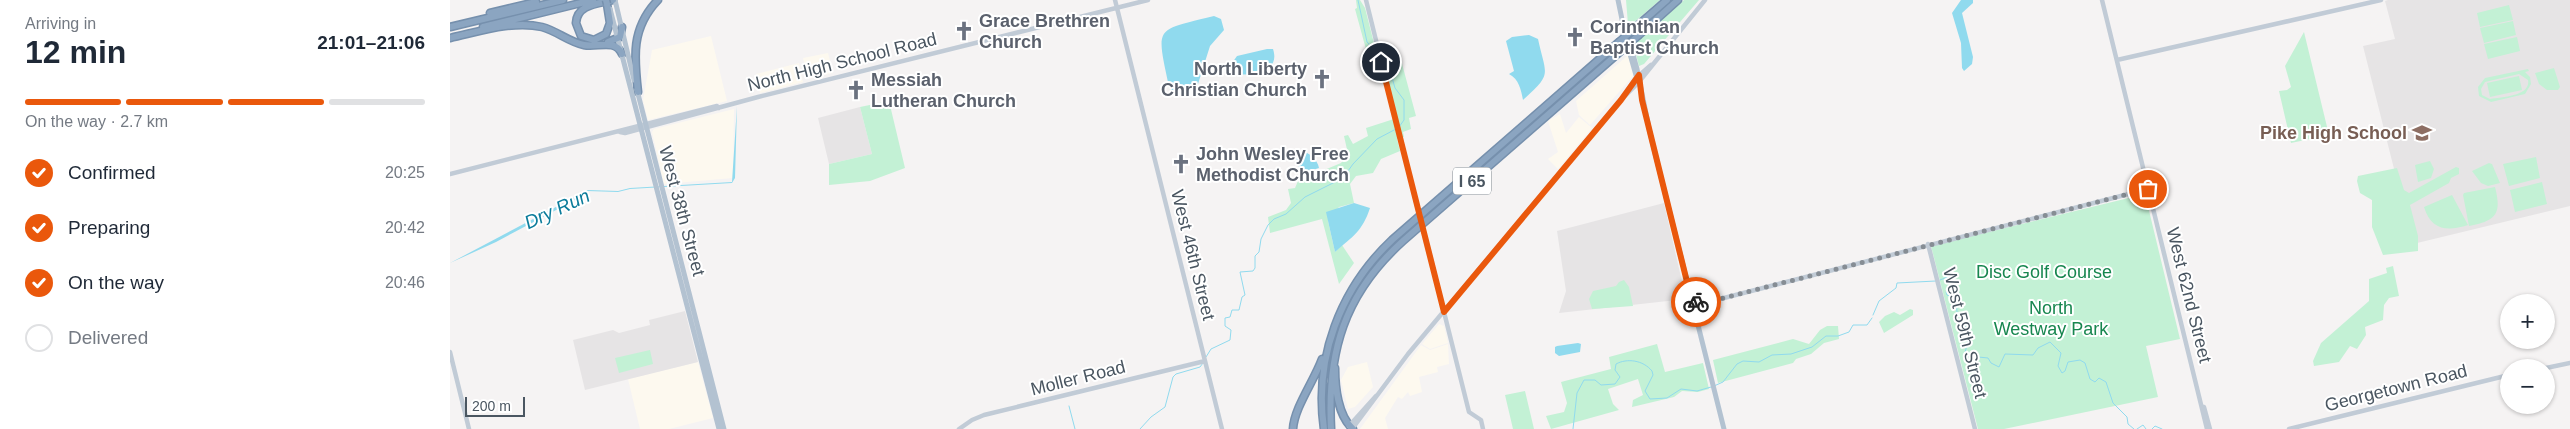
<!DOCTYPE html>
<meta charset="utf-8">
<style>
body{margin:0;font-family:Helvetica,sans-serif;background:#f2f2f3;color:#1f2937;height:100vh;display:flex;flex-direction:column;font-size:19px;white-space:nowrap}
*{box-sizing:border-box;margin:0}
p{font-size:16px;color:#747a83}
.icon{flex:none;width:28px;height:28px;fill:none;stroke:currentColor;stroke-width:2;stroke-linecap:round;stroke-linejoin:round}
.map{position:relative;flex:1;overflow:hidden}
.details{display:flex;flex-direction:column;background:#fff;width:450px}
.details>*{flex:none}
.fabs{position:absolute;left:2050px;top:294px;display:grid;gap:10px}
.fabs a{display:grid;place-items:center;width:55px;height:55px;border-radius:50%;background:#fff;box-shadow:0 1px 4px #0004;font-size:25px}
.scale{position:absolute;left:15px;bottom:12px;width:60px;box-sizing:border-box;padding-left:5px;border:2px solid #4a5661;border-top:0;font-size:14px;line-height:18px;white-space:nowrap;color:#4a5661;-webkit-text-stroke:4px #fff;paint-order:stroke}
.pin{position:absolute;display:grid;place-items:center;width:42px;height:42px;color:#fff;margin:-21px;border:2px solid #fff;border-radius:50%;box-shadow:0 1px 5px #0007}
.courier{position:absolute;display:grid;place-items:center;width:50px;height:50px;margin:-25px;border:4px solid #ea580c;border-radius:50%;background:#fff;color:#222;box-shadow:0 1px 6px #0007}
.head em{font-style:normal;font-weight:800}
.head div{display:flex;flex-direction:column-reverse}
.head{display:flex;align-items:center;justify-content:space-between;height:85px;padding:0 25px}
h1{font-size:32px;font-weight:800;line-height:38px}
.bar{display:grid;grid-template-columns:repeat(4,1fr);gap:8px 5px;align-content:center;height:60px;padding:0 25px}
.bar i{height:6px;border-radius:4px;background:#e0e1e3}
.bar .selected{background:#ea580c}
.bar p{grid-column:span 4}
ol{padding:0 25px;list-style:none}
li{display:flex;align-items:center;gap:15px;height:55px}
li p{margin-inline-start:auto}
li .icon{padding:5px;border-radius:50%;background:#ea580c;color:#fff;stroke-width:4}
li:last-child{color:#747a83}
li i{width:28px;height:28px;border:2px solid #e0e1e3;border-radius:50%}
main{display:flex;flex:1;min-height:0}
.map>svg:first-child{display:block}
.commercial{fill:#fdf9ef}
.education{fill:#e6e4e5}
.green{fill:#c3f1d5;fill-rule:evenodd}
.water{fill:#90daee}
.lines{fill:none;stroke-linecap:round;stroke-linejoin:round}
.stream{stroke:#90daee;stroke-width:1}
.highway-casing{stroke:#7690ad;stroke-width:9}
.secondary{stroke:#c1cbd6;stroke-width:4.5}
.primary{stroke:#b3c2d1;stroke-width:5}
.highway{stroke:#8ba5c1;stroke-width:6}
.highway-bridge-casing{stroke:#7690ad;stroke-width:9;stroke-linecap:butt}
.secondary-bridge{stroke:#c1cbd6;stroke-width:4.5}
.highway-bridge{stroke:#8ba5c1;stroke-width:6}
.done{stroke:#868d94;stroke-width:5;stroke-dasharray:0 9}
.route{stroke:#ea580c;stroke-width:6}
.labels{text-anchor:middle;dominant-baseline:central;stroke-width:4;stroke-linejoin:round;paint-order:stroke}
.shield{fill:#fff;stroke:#808990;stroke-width:1}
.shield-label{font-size:16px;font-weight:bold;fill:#4a5661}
.worship-label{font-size:18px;font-weight:bold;fill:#5b616d;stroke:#fff;text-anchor:start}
.street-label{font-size:18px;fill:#4a5661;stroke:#fff}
.education-label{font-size:18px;font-weight:bold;fill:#785e54;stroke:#fff;text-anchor:end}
.park-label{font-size:18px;fill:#17864f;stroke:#fff}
.water-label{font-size:19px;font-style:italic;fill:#0c7c9b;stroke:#fff}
</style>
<main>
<section class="details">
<div class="head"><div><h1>12 min</h1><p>Arriving in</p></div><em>21:01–21:06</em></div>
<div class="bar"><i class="selected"></i><i class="selected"></i><i class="selected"></i><i></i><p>On the way · 2.7 km</p></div>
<ol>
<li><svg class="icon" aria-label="check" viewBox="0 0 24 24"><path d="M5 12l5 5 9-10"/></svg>Confirmed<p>20:25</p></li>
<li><svg class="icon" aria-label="check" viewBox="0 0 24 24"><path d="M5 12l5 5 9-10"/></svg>Preparing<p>20:42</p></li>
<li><svg class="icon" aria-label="check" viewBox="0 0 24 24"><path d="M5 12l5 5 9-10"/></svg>On the way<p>20:46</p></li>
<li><i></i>Delivered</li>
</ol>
</section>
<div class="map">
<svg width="2120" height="429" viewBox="0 0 2120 429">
<rect width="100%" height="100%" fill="#f5f3f3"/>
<!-- commercial -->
<path class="commercial" d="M261,36L277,101L198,120L193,100L202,50Z
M378,53L383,73L358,79L353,58Z
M1178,55L1183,76L1140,125L1129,115L1126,101Z
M349,63L353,82L310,93L306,74Z
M284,109L283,178L214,184L202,132L204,129Z
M1110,114L1116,133L1129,117L1142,128L1108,169L1098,159L1108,152L1098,121Z
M989,324L994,326L998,343L980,349L972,344Z
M998,344L999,364L987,367L988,372L969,377L972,392L960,396L958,392L952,399L948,397L935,418L938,429H910L971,345L980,350Z
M248,362L263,418L219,429H190L178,379Z
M917,362L923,387L905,407L898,409L891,380L898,367Z"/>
<!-- education -->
<path class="education" d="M1938,0H2120V206L1963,244L1913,46L1945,39L1935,1Z
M410,107L422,154L379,164L368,118Z
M1214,203L1236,299L1109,313L1116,291L1107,231Z
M235,311L248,362L135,390L123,340L163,330L169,333L200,325L199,320Z"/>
<!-- green -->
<path class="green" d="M906,0H910L915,8L926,51L917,53L905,9L907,8Z
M1176,0H1210L1182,24L1186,42L1234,0H1249L1194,64L1189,66L1178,24Z
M2059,5L2063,20L2030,27L2027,13Z
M2063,21L2066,35L2034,43L2030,28Z
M1854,32L1879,135L1841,143L1829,91L1837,90L1841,87L1835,66Z
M2067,37L2070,51L2038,59L2034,44Z
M951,60L966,116L959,118L961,129L953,132L954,137L947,139L950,151L931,159L923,173L906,176L900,184L904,203L889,207L878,221L885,252L892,245L904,263L889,284L872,219L820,233L818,217L836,210L841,203L838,189L845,188L848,181L891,163L898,154L894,136L898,135L903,144L918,136L916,128L947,118L933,63Z
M2104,68L2110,87L2108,90H2097L2089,84L2085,73Z
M2078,69L2079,71L2075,72L2080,77L2081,84L2075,94L2041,102L2029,96L2028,87L2035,78ZM2069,74L2078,80C2081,96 2053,97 2040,99L2032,95L2031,89L2035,82Z
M2069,76L2072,90L2040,97L2037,83Z
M439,101L455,168L420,181L379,185V164L422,154L410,107Z
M2086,157L2090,178L2059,186L2053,164Z
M1980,161L1984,169L1981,178L1968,182L1965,165Z
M2039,163L2042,164L2050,183L2038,186L2031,183L2022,171Z
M2006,167L2009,168V174L2001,178L1999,183L1960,205L1968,236V251L1933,255L1922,227V200L1910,193L1907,181L1908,176L1947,168L1954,190L1959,193Z
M2092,182L2097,204L2065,212L2060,190Z
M2045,187C2052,214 2046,221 2019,226L2013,195L2014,193Z
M1695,194L1730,339L1696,346L1708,397L1554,429H1528L1481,246Z
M2002,195L2018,225C1997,232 1981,230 1974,207Z
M1943,266L1949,296L1939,298L1934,305L1933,320L1915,327L1916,335L1907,349L1900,346L1889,362L1864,366L1863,361L1871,343L1919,301V279L1937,273L1936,268Z
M1174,280L1179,287L1183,306L1142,309L1139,299L1143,291L1166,286L1169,282Z
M1460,309L1463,310V315L1434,333L1429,322L1435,316L1444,312L1450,315Z
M1377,326H1388L1389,339L1374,343L1361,354L1346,359L1343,363L1268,383L1263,360L1343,339L1359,344L1370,330Z
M1207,344L1215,372L1253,363L1259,389L1248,392L1232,391L1224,397L1182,407L1183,400L1193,395L1188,379L1158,389L1163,404L1169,410L1101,429L1096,416L1114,412L1117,403L1111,382L1161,369L1159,357Z
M200,350L203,364L169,373L165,358Z
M1075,391L1084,429H1063L1055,395Z"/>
<!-- water -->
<path class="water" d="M1511,0H1523V3L1512,13L1523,57L1522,64L1514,71L1512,68L1511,43L1502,13Z
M764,16L771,19L774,30L760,46L748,84L723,91L719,87C706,25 704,31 764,16Z
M1079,35L1088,39C1096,76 1103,73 1073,100C1071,90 1069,79 1059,74L1064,71L1056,41L1062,37Z
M817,49H823C831,73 801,76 784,74L781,71L782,63L787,56Z
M287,106L285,178L282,183L180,189L168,192L137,191L125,200L46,242L0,263L138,190L168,191L180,188L282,182Z
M850,151C858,151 868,160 869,168L853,173L850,171L845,153Z
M904,203L920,208C912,232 903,236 885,252L876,212Z
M1128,343L1131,344L1130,352L1109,356L1105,353V347L1107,346Z"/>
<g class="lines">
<!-- stream -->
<path class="stream" d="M908,0L917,42L927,52
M931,53L937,60L945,88L954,100V120L949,127
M1490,280L1500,276L1504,278V282L1496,292L1497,295L1506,298L1507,312L1514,319L1517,331L1518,340L1515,353L1519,356L1538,358L1541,363L1549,367L1555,354L1583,355L1588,348L1600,342L1611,353L1608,366L1612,373L1615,371L1618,362L1630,360L1635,363L1640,379L1645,382L1649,378L1656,382L1663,403L1677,417L1678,424L1684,429
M1423,315L1429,301L1446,288L1447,283L1486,281
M756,357L761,349L780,340L781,330L775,326V318L780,317L782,310H789L792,297L795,295L790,272L803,271L805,268V256L809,252L811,239L818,225L824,219L836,214L855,197L893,178L903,164L927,139L946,129
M1264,386L1273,382L1287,364L1293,361L1309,362L1322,355L1341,354L1362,347L1376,336H1388L1399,332L1403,325H1417L1422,318
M619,406L625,429
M690,429L701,417L715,407L723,377L726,374L750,367L753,363
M1123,429L1127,393L1134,380H1145L1151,385L1165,384L1170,377L1165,370L1166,364C1177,358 1193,360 1202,371L1203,375L1195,391L1200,399L1217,398L1231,389L1247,391L1261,387
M1687,429L1693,425L1696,429
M1702,429L1705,426L1712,429"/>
<defs>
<path id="highway" d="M157,4L160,23L156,34L144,40L131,36L126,23C127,4 148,4 163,0
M40,13L86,2
M0,27L113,0
M33,27L143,0
M1186,27L1217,0
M1189,35L1228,0
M0,38C28,32 63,20 92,27C107,31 119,42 134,45C147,48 165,38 172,54
M158,42L170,37L172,27
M188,92C184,57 181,28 208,0
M885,368C885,387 888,416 903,429
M843,429C844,408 864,381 872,359
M874,429C864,358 890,289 942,240L1169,42
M881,429C877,352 894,294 953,241L1172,50"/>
</defs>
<!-- highway casing -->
<use href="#highway" class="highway-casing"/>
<!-- secondary -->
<path class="secondary" d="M665,0L772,429
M916,0L968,210
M1652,0L1757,429
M1667,60L1931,0
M1171,100L1185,79L1201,65
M170,132L175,133L308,97L698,0
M0,174L267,106L269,108
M974,232L1019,412L1031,420L1033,429
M1478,244L1525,429
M1242,302L1270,299L1698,189
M0,352L19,429
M2096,368L2120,363
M1754,407L1760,429
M899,426L926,396
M509,429L522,420L534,415L755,361
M902,429L958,354L1169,102L1188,83L1255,0
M1839,429L2059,375"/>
<!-- primary -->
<path class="primary" d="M165,0L184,80
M1168,0L1174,29
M160,9L269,429
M1175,26L1187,69L1200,133L1274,429
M1178,47L1188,82
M187,90L274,429"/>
<!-- highway -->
<use href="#highway" class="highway"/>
<defs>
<path id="highway-bridge" d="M156,0L157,4
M1169,42L1186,27
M1172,50L1189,35"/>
</defs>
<!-- highway-bridge casing -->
<use href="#highway-bridge" class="highway-bridge-casing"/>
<!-- secondary-bridge -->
<path class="secondary-bridge" d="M968,210L974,232"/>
<!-- highway-bridge -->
<use href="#highway-bridge" class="highway-bridge"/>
</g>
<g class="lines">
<!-- done -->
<path class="done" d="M1246,302L1270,299L1698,189"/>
<!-- route -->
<path class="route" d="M931,62L994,312L1171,100L1189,75L1192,100L1242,302H1246"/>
</g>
<!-- icons -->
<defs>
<symbol id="church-bare" viewBox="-9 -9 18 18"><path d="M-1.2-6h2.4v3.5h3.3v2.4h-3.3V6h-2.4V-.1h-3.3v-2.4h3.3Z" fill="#6b7280" stroke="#fff" stroke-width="2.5" paint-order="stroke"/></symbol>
<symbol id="school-bare" viewBox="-9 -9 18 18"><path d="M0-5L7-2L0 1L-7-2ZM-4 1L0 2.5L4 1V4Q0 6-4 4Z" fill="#8d6e63" stroke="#fff" stroke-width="2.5" paint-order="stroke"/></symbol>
</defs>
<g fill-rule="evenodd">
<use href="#church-bare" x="500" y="17" width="28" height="28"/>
<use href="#church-bare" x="1111" y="23" width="28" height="28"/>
<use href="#church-bare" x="858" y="65" width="28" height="28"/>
<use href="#church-bare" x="392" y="76" width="28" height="28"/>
<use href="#school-bare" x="1958" y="119" width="28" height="28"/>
<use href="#church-bare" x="717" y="150" width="28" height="28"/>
</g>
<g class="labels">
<!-- shield labels -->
<rect class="shield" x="1003" y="167.5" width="38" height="27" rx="4"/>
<g class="shield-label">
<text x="1022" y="181">I 65</text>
</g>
<!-- worship labels -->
<g class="worship-label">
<text x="529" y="21">Grace Brethren<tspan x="529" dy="21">Church</tspan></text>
<text x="1140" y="27">Corinthian<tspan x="1140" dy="21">Baptist Church</tspan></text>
<text x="857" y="69" text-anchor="end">North Liberty<tspan x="857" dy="21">Christian Church</tspan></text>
<text x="421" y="80">Messiah<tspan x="421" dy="21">Lutheran Church</tspan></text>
<text x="746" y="154">John Wesley Free<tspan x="746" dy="21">Methodist Church</tspan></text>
</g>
<!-- street labels -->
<g class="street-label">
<text transform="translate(392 62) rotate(-14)">North High School Road</text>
<text transform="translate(232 211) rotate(75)">West 38th Street</text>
<text transform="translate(743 255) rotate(76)">West 46th Street</text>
<text transform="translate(1739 295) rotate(76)">West 62nd Street</text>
<text transform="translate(1515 333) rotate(76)">West 59th Street</text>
<text transform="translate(628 378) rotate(-14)">Moller Road</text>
<text transform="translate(1946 388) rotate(-14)">Georgetown Road</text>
</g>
<!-- education labels -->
<g class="education-label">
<text x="1957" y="133">Pike High School</text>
</g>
<!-- park labels -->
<g class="park-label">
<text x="1594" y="272">Disc Golf Course</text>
<text x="1601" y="308">North<tspan x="1601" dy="21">Westway Park</tspan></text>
</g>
<!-- water labels -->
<g class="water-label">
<text transform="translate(107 209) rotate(-25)">Dry Run</text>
</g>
</g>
</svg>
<div class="fabs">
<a>+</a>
<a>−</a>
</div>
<div class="scale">200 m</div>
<div class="pin" style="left:1698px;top:189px;background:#ea580c"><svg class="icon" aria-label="bag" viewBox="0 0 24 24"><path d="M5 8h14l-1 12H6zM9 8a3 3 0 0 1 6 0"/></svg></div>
<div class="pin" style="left:931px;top:62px;background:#1f2937"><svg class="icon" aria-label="home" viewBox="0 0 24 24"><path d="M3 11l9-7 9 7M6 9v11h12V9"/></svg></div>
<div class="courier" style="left:1246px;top:302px"><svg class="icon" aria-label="bike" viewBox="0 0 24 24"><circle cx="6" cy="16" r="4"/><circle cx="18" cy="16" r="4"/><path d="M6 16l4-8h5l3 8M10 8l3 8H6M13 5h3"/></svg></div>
</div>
</main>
